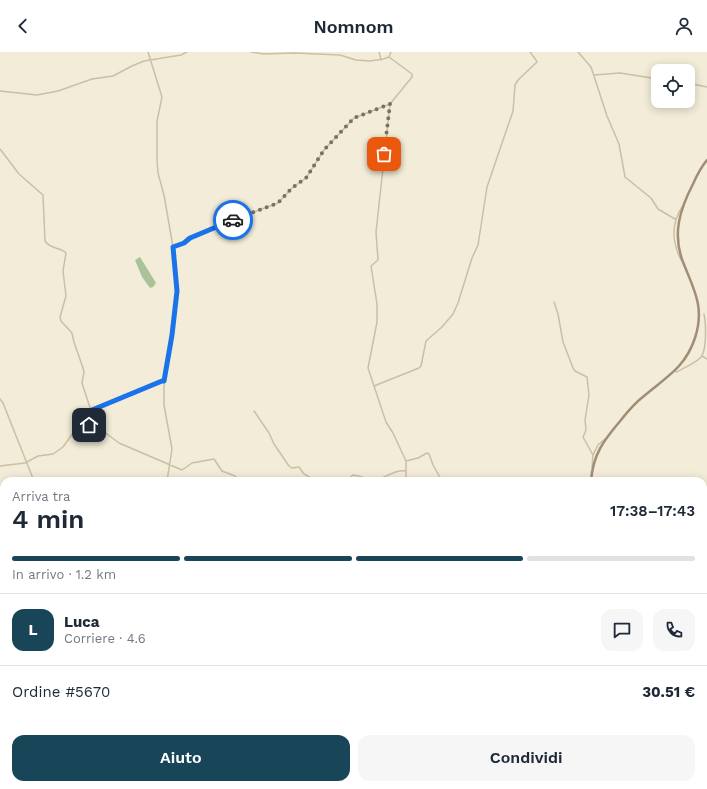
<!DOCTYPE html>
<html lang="it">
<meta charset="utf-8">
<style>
body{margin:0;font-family:"Work Sans",sans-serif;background:#f6f6f7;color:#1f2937;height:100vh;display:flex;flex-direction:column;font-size:15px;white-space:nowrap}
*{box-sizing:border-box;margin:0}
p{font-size:13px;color:#747a83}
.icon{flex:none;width:22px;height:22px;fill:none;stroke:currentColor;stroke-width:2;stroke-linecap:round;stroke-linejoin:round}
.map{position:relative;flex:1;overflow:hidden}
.drawer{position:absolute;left:0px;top:425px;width:707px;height:312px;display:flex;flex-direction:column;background:#fff;border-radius:12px 12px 0 0;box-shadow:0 2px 10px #0003}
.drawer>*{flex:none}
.tools{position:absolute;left:651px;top:12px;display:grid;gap:8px}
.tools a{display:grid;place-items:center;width:44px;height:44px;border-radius:8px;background:#fff;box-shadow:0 2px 10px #0003;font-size:20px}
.pin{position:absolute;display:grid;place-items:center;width:34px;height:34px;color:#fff;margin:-17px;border-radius:8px;box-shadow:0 2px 6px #0006}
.courier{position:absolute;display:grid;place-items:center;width:40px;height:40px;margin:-20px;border:3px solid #1a73e8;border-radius:50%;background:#fff;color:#222;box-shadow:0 1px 5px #0007}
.overview em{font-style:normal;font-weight:600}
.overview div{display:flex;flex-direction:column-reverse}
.overview{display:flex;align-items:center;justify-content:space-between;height:68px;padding:0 12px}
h1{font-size:26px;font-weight:600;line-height:30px}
.bar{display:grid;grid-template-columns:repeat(4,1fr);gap:6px 4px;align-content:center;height:48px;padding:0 12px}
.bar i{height:5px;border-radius:3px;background:#e0e1e3}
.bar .active{background:#194559}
.bar p{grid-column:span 4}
.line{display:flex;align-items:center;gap:10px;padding:0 12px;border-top:1px solid #e0e1e3}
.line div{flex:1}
.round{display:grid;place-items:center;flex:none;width:42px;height:42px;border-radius:12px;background:#f6f6f7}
.cta{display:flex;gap:8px;margin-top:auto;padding:8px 12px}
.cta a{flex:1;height:46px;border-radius:12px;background:#194559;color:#fff;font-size:16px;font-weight:600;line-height:46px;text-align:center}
.cta a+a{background:#f6f6f7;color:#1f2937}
header{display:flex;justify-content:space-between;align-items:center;height:52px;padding:0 12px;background:#fff;font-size:18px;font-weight:600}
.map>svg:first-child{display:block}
.green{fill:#a9c298}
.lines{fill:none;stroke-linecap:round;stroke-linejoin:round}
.minor{stroke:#cbbfa4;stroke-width:1.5}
.tertiary{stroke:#cbbfa4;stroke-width:2}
.secondary{stroke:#9f8e75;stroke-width:2.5}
.done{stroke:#787164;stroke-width:4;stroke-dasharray:0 7.2}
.route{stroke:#1a73e8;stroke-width:5}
</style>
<header><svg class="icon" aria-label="back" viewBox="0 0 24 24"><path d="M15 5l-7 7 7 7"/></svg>Nomnom<svg class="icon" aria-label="person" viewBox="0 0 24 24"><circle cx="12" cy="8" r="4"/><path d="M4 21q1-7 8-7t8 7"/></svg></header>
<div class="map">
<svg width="707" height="737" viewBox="0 0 707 737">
<rect width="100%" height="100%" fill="#f2ecd8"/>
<!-- green -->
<path class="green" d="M140,205L156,231L153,235L150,236L142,225L135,208Z"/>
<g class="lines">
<!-- minor -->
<path class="minor" d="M148,0L162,45L157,69V108L158,121L164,143L173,195L177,239L172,283L164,329V353L172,397L167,429
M251,0L264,2L295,1L340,3L356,8L370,9L383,7L389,5L391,0
M379,0L381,8
M578,0L591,15L607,64L619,92L625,125L651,146L658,157L675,167
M594,23L620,21L658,27
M688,31L707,35
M0,39L37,43L58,39L92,27L113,24L132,14L144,9L181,3L187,0
M390,52L376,180L378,208L371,214L377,252V270L368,316L386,370L393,381L406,409V429
M0,97L19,122L43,143L45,189C51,198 61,195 66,201L63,219L66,244L60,265L61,269L72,281L74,290L83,316L84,320L82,331L96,374
M173,195L184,191L190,186L232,168L278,151L292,136L306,126L324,98L354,66L390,52L412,25V22L389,5
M681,208C672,190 671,172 682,155
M554,250L558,262L563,290L573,316L575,319L587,325L589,343L585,368L586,378L583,385L593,403L598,393L605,387
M702,304L707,307
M675,319L677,320C684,315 695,312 701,305C707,298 706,271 704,262
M374,334L419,316L421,314L426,289L442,275L453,262L458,251L472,206L478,193L487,135L513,59L515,33L518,28L537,10L536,8L530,0
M0,347L3,351L34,429
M92,358L162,329H164
M254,359L269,381L274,392L289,414L292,416L299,415L304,422L311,426L313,429
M406,409L418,406L427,401L429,402L433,413L442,429
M0,414L25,411L38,404L53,402L63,395L78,374L82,372L95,373L119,391L182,418L192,411L214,407L222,419L235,424L240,429
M592,416L593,403
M345,429L353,423C362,424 369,429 378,427C387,425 396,417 405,419
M0,528L4,525
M703,607H707
M47,733L50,737
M220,733L223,737
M352,737V733
M564,737L570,733"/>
<!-- tertiary -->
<path class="tertiary" d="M122,733L127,737"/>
<!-- secondary -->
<path class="secondary" d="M591,429C593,402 604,388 621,368C628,359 635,351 644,344C666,325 685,316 695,286C705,255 694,238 683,210C672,182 680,157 693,132C697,123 701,115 707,108
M0,659L4,662
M0,717L4,716
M66,733H74
M641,733L650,737
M482,737L483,733"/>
</g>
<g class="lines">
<!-- done -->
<path class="done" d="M233,168L278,151L292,136L306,126L324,98L354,66L390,52L384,102"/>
<!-- route -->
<path class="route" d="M89,373L96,374L92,358L162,329H164L172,283L177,239L173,195L184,191L190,186L233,168"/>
</g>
</svg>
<div class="tools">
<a><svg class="icon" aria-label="locate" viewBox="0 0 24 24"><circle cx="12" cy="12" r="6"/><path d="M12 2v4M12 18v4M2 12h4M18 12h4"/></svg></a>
</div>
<div class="pin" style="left:384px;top:102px;background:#ea580c"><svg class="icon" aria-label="bag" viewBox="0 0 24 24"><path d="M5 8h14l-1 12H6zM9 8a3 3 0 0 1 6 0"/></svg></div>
<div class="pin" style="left:89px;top:373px;background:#1f2937"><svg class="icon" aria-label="home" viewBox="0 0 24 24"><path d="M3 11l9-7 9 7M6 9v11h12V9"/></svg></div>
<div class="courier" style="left:233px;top:168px"><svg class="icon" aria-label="car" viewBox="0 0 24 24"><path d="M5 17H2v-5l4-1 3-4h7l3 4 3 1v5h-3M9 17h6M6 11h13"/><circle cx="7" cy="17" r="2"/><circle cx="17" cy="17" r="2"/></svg></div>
<section class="drawer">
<div class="overview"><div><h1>4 min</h1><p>Arriva tra</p></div><em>17:38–17:43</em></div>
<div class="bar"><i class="active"></i><i class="active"></i><i class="active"></i><i></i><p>In arrivo · 1.2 km</p></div>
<div class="line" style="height:72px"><b class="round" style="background:#194559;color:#fff">L</b><div><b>Luca</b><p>Corriere · 4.6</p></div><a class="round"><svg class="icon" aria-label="chat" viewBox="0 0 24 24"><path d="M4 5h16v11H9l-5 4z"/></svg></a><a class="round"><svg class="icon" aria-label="phone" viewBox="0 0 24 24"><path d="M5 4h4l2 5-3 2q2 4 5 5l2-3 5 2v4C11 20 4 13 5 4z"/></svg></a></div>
<div class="line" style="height:52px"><div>Ordine #5670</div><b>30.51 €</b></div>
<div class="cta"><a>Aiuto</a><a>Condividi</a></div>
</section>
</div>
